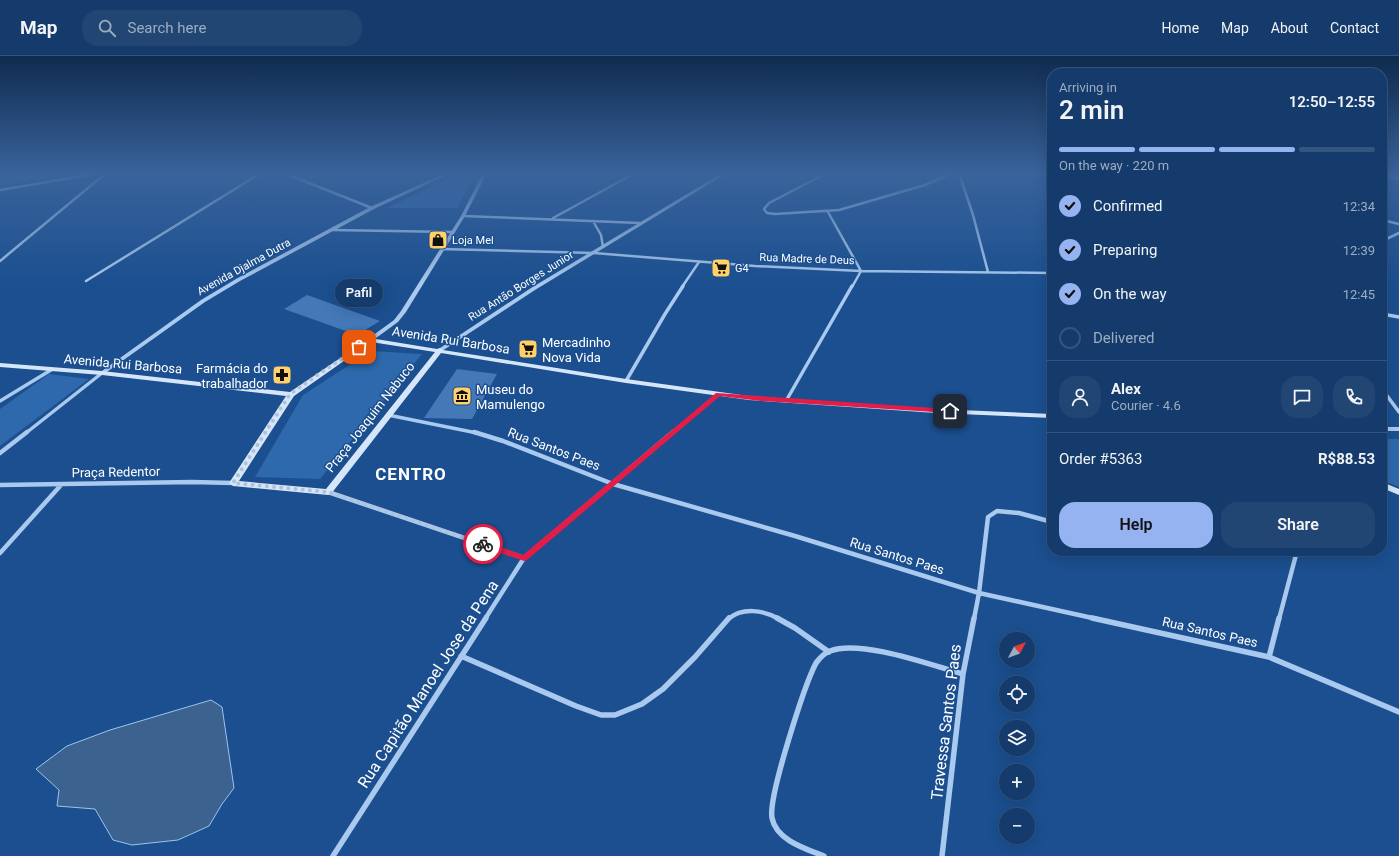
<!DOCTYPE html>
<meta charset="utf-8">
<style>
body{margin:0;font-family:Roboto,sans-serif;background:#214673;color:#f1f3f6;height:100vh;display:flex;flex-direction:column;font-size:15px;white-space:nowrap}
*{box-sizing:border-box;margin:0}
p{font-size:13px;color:#9dadc1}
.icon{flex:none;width:22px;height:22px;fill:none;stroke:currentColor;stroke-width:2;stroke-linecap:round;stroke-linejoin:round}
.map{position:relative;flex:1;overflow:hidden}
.side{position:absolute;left:1047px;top:12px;width:340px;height:488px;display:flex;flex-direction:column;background:#143b6b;border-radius:16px;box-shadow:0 4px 16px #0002,0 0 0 1px #33557e}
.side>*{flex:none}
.needle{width:26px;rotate:49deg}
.buttons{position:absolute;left:999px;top:576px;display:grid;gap:8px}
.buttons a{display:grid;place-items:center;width:36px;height:36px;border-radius:50%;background:#143b6b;box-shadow:0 4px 16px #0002,0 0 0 1px #33557e;font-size:20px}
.pin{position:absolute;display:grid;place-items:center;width:34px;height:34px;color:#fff;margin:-17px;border-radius:8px;box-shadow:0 2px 6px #0006}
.courier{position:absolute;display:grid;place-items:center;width:40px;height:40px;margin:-20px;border:3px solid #e11d48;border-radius:50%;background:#fff;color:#222;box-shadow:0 1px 5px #0007}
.bubble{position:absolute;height:28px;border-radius:14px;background:#143b6b;box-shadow:0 4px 16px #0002,0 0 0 1px #33557e;font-size:13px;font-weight:600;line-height:28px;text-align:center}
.headline em{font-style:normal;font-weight:600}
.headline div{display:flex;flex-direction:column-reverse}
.headline{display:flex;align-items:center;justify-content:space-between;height:68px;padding:0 12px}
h1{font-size:26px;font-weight:600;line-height:30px}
.bar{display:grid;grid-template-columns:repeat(4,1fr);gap:6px 4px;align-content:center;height:48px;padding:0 12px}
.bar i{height:5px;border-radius:3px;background:#33557e}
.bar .current{background:#95b2f1}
.bar p{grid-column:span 4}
.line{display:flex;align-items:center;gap:10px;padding:0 12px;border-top:1px solid #33557e}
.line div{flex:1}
.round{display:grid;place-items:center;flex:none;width:42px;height:42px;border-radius:16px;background:#214673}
ol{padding:0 12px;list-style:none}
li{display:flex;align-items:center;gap:12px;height:44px}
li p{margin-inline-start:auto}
li .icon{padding:4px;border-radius:50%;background:#95b2f1;color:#111;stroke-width:4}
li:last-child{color:#9dadc1}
li i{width:22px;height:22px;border:2px solid #33557e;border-radius:50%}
.cta{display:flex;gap:8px;margin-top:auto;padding:8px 12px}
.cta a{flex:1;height:46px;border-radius:16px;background:#95b2f1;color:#111;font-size:16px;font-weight:600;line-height:46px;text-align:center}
.cta a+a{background:#214673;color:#f1f3f6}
header{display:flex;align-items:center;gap:24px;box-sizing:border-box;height:56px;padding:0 20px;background:#143b6b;border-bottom:1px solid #33557e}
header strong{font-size:19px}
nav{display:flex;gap:22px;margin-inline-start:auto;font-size:14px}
.search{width:280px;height:36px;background:#214673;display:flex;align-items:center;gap:10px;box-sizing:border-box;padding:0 14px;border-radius:16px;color:#9dadc1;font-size:15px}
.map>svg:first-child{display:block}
.green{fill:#2e69ad}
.water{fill:#3c6290;stroke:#9cc4f0}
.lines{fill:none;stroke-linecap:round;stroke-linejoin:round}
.stream{stroke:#9cc4f0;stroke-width:3.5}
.building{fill:#4478b7}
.minor-far3{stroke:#a9c9ee;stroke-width:2.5}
.minor-far2{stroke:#a9c9ee;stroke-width:3.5}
.minor-far1{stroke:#a9c9ee;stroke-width:4.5}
.minor{stroke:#a9c9ee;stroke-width:5.5}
.tertiary{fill:#a9c9ee;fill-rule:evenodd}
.secondary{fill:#d6e6fa;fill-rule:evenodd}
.route{fill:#e11d48}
.done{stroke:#afc1d8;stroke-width:4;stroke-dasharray:0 7.2}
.labels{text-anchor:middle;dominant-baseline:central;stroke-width:3;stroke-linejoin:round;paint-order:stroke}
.far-poi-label{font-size:11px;fill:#fff;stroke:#1b4f8f;text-anchor:start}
.far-street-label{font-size:11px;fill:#fff;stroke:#1b4f8f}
.street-label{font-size:13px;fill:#fff;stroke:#1b4f8f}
.poi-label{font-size:13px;fill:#fff;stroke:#1b4f8f;text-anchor:start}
.near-street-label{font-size:16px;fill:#fff;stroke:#1b4f8f}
.district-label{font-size:17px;font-weight:bold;letter-spacing:1px;fill:#fff;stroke:#1b4f8f}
</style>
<header>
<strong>Map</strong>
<div class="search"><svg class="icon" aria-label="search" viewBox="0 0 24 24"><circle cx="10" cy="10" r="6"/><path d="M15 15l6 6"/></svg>Search here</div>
<nav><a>Home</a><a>Map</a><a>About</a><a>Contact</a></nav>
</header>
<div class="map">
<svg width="1399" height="800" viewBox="0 0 1399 800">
<rect width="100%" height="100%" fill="#1b4f8f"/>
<!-- green -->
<path class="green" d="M0,117H78L0,129Z
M460,117H476L457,152H387Z
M371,295L422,298L320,423L255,421L303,339Z
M49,318L89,323L0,390V353Z
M1382,383H1399V431L1382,424Z"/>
<!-- water -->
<path class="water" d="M211,644L222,651L234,732L222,748L209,770L178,784L132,789L113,784L95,753L57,750L59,734L36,713L67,690L110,674Z"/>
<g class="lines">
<!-- stream -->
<path class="stream" d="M1382,119L1399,122"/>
</g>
<!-- building -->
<path class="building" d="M307,239L380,265L357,279L284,253Z
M457,313L497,318L472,363L424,362Z"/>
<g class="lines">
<!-- minor-far3 -->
<path class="minor-far3" d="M284,117L372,152
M827,117L769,147L764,153L767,157L775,158L839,154L925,129L952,117
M959,117L973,159L988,216
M0,134L100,117
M828,156L861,215L852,231
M463,160L640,167
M553,162L635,117
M1382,164L1399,168
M593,165L601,179L603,191
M332,174L452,176
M1382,185L1399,177
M442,193L594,197L755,210L861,215L1052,217
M0,205L106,117
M86,225L261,117
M682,231L699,206"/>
<!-- minor-far2 -->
<path class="minor-far2" d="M1382,258L1399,261
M626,325L665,258L683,230
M1382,333L1399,356
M0,345L51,314
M786,345L852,230
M388,359L477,377
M26,377L102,317
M672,377L718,338"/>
<!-- minor-far1 -->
<path class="minor-far1" d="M474,376L503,385L613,428L795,480L979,537L1097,563
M0,397L27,376
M0,429L192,426L233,427
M328,436L524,502
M0,497L61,429
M485,563L524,502L673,376
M728,563C743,551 763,554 779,563
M974,563L979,537L988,461L997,455L1019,457L1052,466
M1279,563L1297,495"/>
<!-- minor -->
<path class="minor" d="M777,562L795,572L829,596
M1092,562L1269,601L1399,656
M461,600L576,650L601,659H615L642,648L663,633L695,601L729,562
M1269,601L1279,562
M333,800L486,562
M824,800C806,793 776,784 772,762C768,741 805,628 816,607C819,603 824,597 830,595C860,583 931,609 963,618
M942,800L963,618L974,562"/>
<!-- tertiary -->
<path class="tertiary" d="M446,117H451L374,153L240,225L205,246L104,318L102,319L99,317L201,244L236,223L370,151Z
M483,117H487L465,160L406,256L398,266L372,285H368V283L394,264L401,255L461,160Z
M722,117H727L535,234L442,295L440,296L437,294L531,232Z
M1382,371H1399V375H1382Z"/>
<!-- secondary -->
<path class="secondary" d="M370,282L437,293L440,292L443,294L626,323L749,340L936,353L1052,358V362L936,357L749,344L626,327L441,297L331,438L328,439L233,430L229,427L286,340L102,319L0,311V307L102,315L290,336ZM371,286L435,296L326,433L239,425L294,340Z
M1382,426L1399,433V439L1382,432Z"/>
</g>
<!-- sky -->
<linearGradient id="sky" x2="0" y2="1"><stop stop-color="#0f2b4f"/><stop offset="0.51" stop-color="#39639b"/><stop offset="1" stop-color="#39639b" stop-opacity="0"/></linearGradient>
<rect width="1399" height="229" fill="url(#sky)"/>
<!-- route -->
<path class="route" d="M716,337L950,353L953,355L950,357L761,345L720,340L527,504L524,505L480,490L479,488L483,485L523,499Z"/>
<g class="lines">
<!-- done -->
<path class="done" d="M359,291L290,338L233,427L328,436L483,488"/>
</g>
<!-- icons -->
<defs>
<symbol id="shop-square" viewBox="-11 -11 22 22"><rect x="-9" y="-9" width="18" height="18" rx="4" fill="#ffd166" stroke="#1b4f8f"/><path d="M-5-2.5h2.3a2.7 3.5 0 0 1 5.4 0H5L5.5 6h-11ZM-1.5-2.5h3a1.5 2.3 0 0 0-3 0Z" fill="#111"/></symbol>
<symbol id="supermarket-square" viewBox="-11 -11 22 22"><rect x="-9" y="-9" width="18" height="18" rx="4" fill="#ffd166" stroke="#1b4f8f"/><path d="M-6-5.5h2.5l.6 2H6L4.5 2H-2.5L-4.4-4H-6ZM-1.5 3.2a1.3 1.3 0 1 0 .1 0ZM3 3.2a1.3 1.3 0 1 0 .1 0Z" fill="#111"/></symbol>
<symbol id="pharmacy-square" viewBox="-11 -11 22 22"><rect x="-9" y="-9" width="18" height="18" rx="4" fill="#ffd166" stroke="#1b4f8f"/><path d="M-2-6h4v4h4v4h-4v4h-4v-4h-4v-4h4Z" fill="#111"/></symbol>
<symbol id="museum-square" viewBox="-11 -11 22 22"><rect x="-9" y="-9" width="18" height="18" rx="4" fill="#ffd166" stroke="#1b4f8f"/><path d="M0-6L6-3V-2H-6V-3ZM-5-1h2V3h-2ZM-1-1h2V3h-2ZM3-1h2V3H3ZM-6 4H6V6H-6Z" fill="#111"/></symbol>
</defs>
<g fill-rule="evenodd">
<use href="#shop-square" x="427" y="173" width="22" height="22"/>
<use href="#supermarket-square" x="710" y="201" width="22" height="22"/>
<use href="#supermarket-square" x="517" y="282" width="22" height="22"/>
<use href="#pharmacy-square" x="271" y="308" width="22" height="22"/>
<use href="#museum-square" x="451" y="329" width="22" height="22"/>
</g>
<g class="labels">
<!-- far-poi labels -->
<g class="far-poi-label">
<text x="452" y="184">Loja Mel</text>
<text x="735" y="212">G4</text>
</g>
<!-- far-street labels -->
<g class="far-street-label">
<text transform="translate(807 203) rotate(2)">Rua Madre de Deus</text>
<text transform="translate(244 211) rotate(-29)">Avenida Djalma Dutra</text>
<text transform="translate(521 230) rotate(-32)">Rua Antão Borges Junior</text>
</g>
<!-- street labels -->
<g class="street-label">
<text transform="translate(451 284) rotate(9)">Avenida Rui Barbosa</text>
<text transform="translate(123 308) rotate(5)">Avenida Rui Barbosa</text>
<text transform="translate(370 361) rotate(-52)">Praça Joaquim Nabuco</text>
<text transform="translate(554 393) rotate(21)">Rua Santos Paes</text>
<text transform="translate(116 416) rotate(-1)">Praça Redentor</text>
<text transform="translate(897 500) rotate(17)">Rua Santos Paes</text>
<text transform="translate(1210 576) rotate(13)">Rua Santos Paes</text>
</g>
<!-- poi labels -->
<g class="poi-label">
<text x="542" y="286">Mercadinho<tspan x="542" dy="15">Nova Vida</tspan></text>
<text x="268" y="312" text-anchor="end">Farmácia do<tspan x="268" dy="15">trabalhador</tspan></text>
<text x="476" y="333">Museu do<tspan x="476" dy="15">Mamulengo</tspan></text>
</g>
<!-- near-street labels -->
<g class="near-street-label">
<text transform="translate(428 628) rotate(-57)">Rua Capitão Manoel Jose da Pena</text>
<text transform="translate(946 666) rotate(-83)">Travessa Santos Paes</text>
</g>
<!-- district labels -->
<g class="district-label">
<text x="411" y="418">CENTRO</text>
</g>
</g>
</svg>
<div class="buttons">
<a><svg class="needle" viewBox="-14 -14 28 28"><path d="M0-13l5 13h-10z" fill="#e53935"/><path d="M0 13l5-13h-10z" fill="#9dadc1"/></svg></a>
<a><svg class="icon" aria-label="locate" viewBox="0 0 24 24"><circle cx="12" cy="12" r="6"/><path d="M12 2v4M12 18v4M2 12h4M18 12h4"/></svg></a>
<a><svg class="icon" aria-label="layers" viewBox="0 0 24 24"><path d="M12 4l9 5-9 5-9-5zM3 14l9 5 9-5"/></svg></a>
<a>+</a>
<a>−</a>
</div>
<div class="pin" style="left:359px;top:291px;background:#ea580c"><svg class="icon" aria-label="bag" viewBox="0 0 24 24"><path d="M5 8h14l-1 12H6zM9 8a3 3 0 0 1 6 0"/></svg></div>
<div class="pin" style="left:950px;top:355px;background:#1f2937"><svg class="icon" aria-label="home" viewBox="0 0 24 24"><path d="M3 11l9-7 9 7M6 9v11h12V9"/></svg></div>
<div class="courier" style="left:483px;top:488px"><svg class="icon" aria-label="bike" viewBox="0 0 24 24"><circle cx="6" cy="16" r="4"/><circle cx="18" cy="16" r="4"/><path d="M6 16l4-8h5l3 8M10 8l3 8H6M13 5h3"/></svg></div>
<div class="bubble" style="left:335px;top:223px;width:48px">Pafil</div>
<section class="side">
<div class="headline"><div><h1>2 min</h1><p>Arriving in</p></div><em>12:50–12:55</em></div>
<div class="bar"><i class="current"></i><i class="current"></i><i class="current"></i><i></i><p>On the way · 220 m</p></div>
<ol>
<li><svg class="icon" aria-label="check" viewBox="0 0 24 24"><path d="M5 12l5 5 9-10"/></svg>Confirmed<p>12:34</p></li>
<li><svg class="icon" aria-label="check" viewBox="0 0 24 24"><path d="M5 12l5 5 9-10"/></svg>Preparing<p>12:39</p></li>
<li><svg class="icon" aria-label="check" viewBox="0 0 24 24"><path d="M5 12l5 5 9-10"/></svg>On the way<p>12:45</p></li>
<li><i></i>Delivered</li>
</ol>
<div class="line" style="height:72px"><a class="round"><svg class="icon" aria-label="person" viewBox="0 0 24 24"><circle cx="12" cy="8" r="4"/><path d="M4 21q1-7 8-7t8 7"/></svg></a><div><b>Alex</b><p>Courier · 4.6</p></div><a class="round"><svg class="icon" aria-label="chat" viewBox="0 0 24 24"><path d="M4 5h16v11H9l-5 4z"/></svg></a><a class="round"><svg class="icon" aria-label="phone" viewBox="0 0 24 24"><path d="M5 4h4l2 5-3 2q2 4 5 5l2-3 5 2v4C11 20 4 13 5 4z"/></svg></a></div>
<div class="line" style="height:52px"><div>Order #5363</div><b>R$88.53</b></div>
<div class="cta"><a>Help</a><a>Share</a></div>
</section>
</div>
